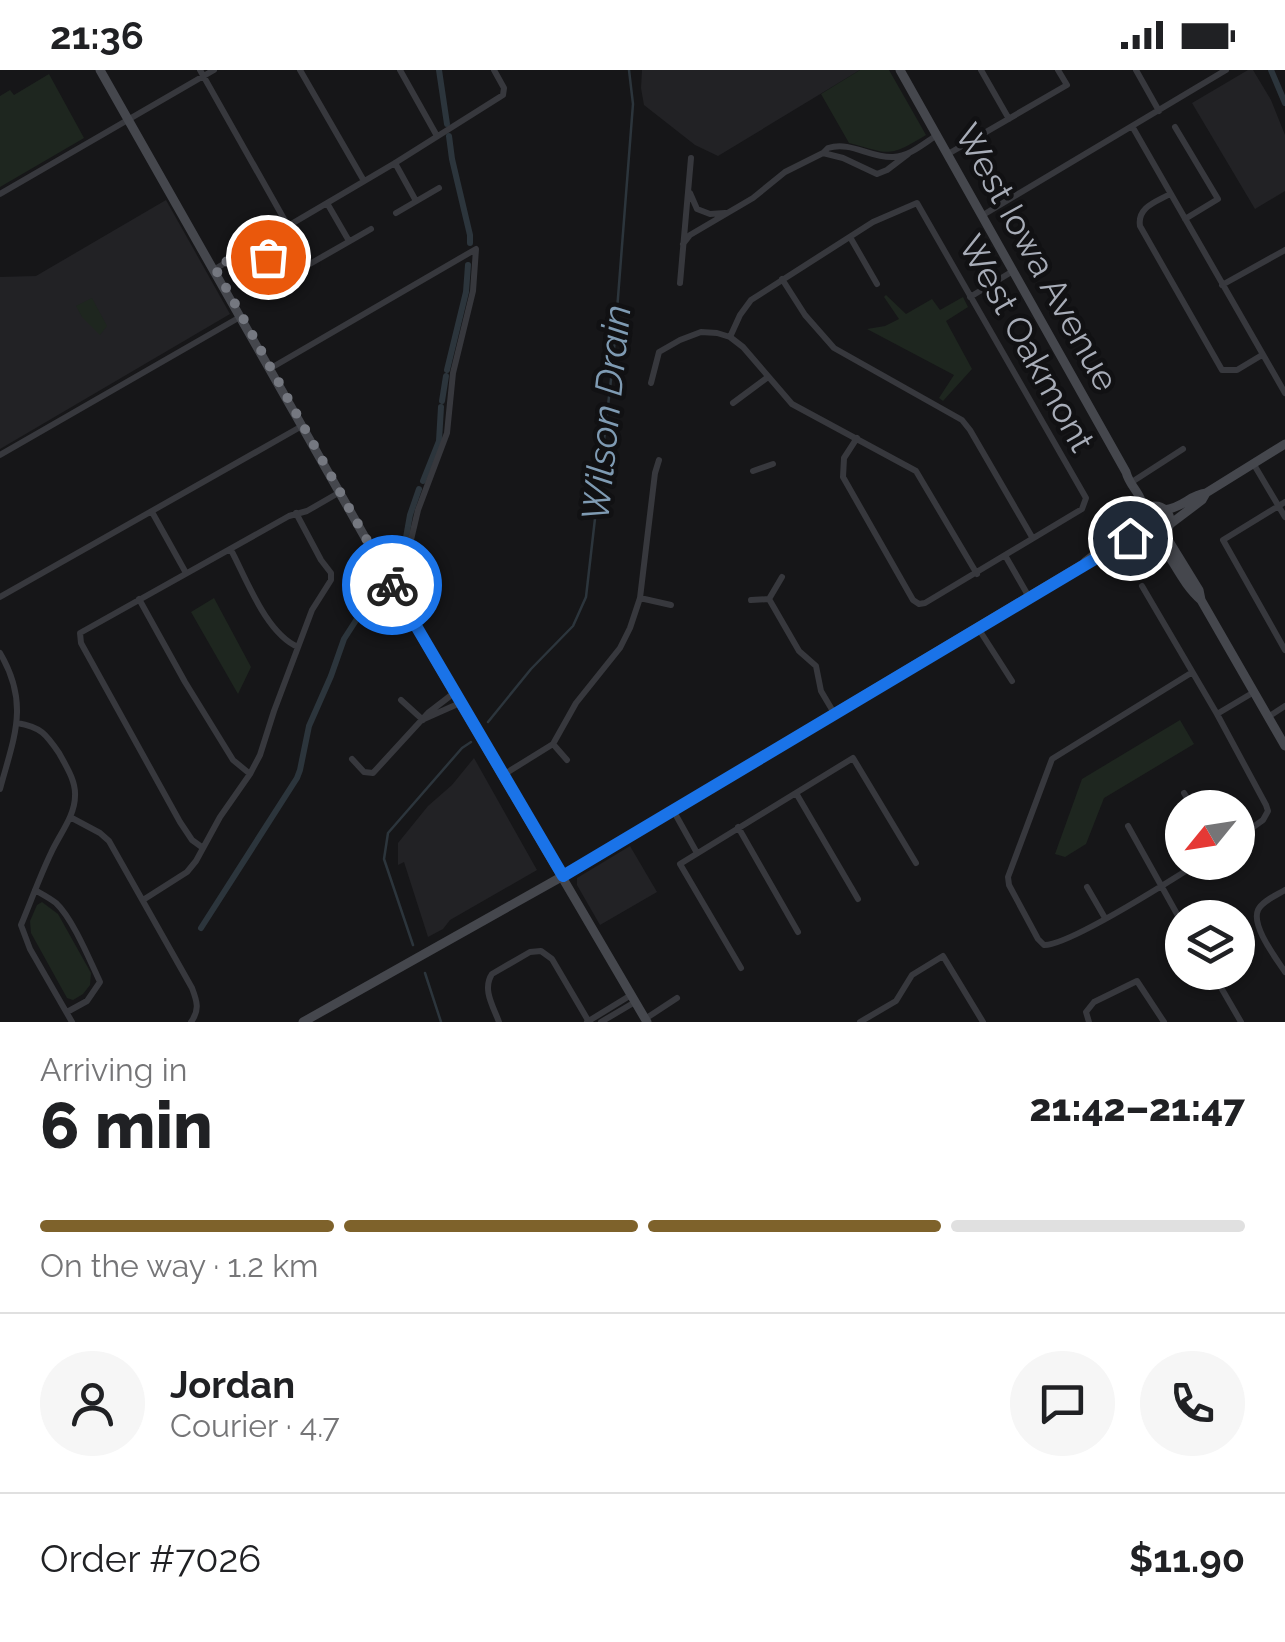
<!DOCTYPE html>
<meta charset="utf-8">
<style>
body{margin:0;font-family:Raleway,sans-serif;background:#f6f6f6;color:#202124;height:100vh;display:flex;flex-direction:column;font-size:38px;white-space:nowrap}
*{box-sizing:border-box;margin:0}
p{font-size:32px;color:#757577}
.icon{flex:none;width:55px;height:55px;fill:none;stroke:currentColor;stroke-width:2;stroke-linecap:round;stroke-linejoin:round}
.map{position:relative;height:952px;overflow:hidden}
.sheet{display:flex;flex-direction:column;background:#fff;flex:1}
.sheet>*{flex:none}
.needle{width:65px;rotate:240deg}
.controls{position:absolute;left:1165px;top:720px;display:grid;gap:20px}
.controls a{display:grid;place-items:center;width:90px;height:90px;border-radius:50%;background:#fff;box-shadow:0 2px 8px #0004;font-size:50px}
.pin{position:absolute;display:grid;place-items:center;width:85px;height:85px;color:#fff;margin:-42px;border:5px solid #fff;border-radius:50%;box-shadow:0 2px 10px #0007}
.courier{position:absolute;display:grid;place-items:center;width:100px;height:100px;margin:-50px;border:8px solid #1a73e8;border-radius:50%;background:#fff;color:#222;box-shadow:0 2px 12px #0007}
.overview em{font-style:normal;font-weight:800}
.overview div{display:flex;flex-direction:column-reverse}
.overview{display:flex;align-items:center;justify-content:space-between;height:170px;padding:0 40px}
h1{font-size:65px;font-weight:800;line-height:75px}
.bar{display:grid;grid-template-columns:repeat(4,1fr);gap:15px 10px;align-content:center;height:120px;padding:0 40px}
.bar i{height:12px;border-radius:8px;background:#e0e0e0}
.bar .selected{background:#7e622b}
.bar p{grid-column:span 4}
.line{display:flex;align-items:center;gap:25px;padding:0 40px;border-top:2px solid #e0e0e0}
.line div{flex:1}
.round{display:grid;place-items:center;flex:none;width:105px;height:105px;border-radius:52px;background:#f6f6f6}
.status{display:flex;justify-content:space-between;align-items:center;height:70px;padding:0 50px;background:#fff;direction:ltr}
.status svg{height:28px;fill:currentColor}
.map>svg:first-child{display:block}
.built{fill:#222225}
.green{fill:#1e261f}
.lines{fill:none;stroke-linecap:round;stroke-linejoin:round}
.stream{stroke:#2c353c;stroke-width:2.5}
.canal{stroke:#2c353c;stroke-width:6}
.street{stroke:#37383d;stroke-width:6}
.secondary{stroke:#45474d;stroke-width:9}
.done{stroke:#757880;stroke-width:10;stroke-dasharray:0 18}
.route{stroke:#1a73e8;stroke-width:12}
.labels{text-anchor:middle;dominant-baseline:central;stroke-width:9;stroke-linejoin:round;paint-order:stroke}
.street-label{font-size:35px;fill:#a8adb8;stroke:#111113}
.water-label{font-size:38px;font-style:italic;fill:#7f9bb3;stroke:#111113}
</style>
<div class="status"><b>21:36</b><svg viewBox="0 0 49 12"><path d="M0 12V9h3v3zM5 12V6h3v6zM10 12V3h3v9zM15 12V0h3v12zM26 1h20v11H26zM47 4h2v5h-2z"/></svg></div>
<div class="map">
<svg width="1285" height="952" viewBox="0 0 1285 952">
<rect width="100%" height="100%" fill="#161618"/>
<!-- built -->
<path class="built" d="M642,0H860L718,86L695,75L644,35L641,18Z
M1248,0H1253L1271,30L1285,65V121L1255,139L1192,33Z
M166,130L230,244L0,379V207L36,206Z
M474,688L537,800L450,850L443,859L428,867L404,792L398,795V773L428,736L452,715Z
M630,776L657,822L600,855L577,815V808Z"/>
<!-- green -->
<path class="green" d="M860,0H889L926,65C888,88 890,84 849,73L821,24Z
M49,4L84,68L0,117V26L10,20L14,25Z
M886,225L906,244L932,229L940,240L963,227L968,237L946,251L972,299L943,331L939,328L954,305L867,259L885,256L899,249L884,227Z
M92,228L107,256L100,265L82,247L76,236Z
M214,528L251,597L238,624L191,542Z
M1180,650L1194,674L1104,728L1086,774L1065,787L1055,784L1082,709Z
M42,832L58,844L91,903L90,915L83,924L73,930L67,928L31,863L30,851L37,835Z"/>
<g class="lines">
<!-- stream -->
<path class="stream" d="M488,652L531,599L573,556L586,527L613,292L633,34L629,0
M413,875L384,789L388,763L462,678L471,672
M425,903L441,952"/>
<!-- canal -->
<path class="canal" d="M439,0L447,54
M1271,0L1285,33
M449,66L452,89L470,165V173
M447,300L466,222L468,195
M442,331L446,306
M423,411L439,371L441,337
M405,473L410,445L419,419
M393,496L397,490
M201,858L297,708L300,700L309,656L331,606L344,569L382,510"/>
<!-- street -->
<path class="street" d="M200,0L288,156
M300,0L364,111
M400,0L437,66
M981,0L1009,49
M1136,0L1159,41
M1132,56L1285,323
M1175,57L1218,129L1185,149
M823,83L843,88L877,104L887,100L908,84
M948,84L1067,15L1058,0
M395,93L416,131
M690,123L697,139L710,144L725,143
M0,124L214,0
M1170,124C1156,132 1137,137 1140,156L1222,300H1237L1262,285
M327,133L349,171
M396,143L439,118
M983,145L1226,0
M850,167L877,214
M259,173L277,203L287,207L371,159
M683,174L690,165L753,128L785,102L823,83L828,78C851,71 870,88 893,87C910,86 923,74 937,65
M215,199L395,93L503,25L504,18L494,0
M782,209L805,245L834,278L962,350L970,360L1032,467
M680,213L691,88
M1222,215L1285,180
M970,227L1013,201
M730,267L740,245L751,230L873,152L917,133L1086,428L1082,439L925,533L919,534L913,530L843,407L844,388L857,368
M271,298L476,179L473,221L453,303L447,363L418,440L410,474L380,493
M651,313L659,282L680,270L701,262L717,263L730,267L743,277L792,334L916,401L977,504
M733,333L768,307
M0,385L240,247
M1253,393L1285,447
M753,401L773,394
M1135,410L1183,379
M1285,432L1223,470L1285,580
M152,442L186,503
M231,480C247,510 266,563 298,577
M1006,487L1029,527
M1142,516L1217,644L1266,735L1268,741L1263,750L1238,768
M0,527L302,356
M640,528L671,535
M139,529L185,612L233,690L250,704
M769,529L799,581L816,596L821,621L834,643
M769,529L782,507
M751,530L769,529
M978,558L1012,611
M0,583C30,634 14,667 0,719
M1191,603L1052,689L1008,807L1009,815L1038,869L1044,875C1069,876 1173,809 1200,792
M401,630L423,650
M1217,644L1254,622
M1268,647L1285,636
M424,649L460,633
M17,653C41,657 46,664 59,683C66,696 76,711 75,726C75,746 59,765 51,783C40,806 31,831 21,855L30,879L72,952
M553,674L567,690
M352,689L364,702L373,703L428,643L454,623
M503,705L553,674L576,633L620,578L630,558L640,528L655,403L659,390
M796,723L858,829
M1184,723L1193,738
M673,740L697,783
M70,747L100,763L109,771L192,918C197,931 200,940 191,952
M1128,756L1182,853
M738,757L798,862
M203,778L192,770L180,752L81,573L80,563L289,446L307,441L340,422
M1087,817L1105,848
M35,820C42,824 50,828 56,833C73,849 90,891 100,912L87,931L67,942
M1285,820C1277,825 1262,831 1258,840C1251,856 1276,888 1285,902
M143,830L187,802L196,791L220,747L250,704L260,685L274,641L312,540L331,510V503L321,490L296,443
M741,898L680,794L853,688L916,793
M1212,902L1241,952
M645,949L677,928
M499,952C493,936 482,919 492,904L530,882L541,881L552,889L589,952
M587,952L631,925
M601,952L635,932
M860,952L896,931L912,905L943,886L983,952
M1089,952L1086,942L1094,932L1137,911L1164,952"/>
<!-- secondary -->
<path class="secondary" d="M100,0L426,575L647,952
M900,0L1126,402C1130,418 1143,423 1143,442
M1140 451a15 15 0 1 1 30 0a15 15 0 1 1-30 0Z
M1164,440C1185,437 1189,425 1206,423L1285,374
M1169,455L1202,430L1206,423
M1164,463L1199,520L1201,530
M1154,466C1172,485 1181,513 1201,530L1285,676
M1085,492L1140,449
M303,952L563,806L1083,494C1106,487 1123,470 1146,463"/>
</g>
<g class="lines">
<!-- done -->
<path class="done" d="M268,187L259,173L215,198L392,515"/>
<!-- route -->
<path class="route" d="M392,515L563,806L1130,468"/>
</g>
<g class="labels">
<!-- street labels -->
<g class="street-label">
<text transform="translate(1037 187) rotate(61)">West Iowa Avenue</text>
<text transform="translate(1027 273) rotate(61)">West Oakmont</text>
</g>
<!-- water labels -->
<g class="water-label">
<text transform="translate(606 343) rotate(-84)">Wilson Drain</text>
</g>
</g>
</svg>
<div class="controls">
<a><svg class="needle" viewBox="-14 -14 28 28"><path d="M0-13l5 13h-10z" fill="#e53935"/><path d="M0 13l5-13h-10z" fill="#757577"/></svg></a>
<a><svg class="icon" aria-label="layers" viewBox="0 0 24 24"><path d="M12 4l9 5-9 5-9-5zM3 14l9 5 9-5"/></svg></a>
</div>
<div class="pin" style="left:268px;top:187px;background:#ea580c"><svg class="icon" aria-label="bag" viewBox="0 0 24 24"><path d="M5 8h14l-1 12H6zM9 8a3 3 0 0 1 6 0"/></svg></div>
<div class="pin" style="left:1130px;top:468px;background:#1f2937"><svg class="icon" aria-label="home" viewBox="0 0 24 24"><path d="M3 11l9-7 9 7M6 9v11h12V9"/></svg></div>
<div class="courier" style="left:392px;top:515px"><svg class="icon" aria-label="bike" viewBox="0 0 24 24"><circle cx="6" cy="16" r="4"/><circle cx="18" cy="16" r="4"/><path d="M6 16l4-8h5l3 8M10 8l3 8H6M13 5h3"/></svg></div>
</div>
<section class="sheet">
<div class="overview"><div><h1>6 min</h1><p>Arriving in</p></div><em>21:42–21:47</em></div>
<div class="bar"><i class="selected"></i><i class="selected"></i><i class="selected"></i><i></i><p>On the way · 1.2 km</p></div>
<div class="line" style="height:180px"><a class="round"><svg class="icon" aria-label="person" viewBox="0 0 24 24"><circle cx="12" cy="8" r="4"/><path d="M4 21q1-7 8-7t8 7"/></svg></a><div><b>Jordan</b><p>Courier · 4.7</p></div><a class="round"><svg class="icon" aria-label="chat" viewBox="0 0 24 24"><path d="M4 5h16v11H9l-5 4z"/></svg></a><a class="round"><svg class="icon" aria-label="phone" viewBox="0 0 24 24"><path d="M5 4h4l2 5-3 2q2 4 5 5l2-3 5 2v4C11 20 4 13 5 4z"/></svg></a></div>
<div class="line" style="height:130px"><div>Order #7026</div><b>$11.90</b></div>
</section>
